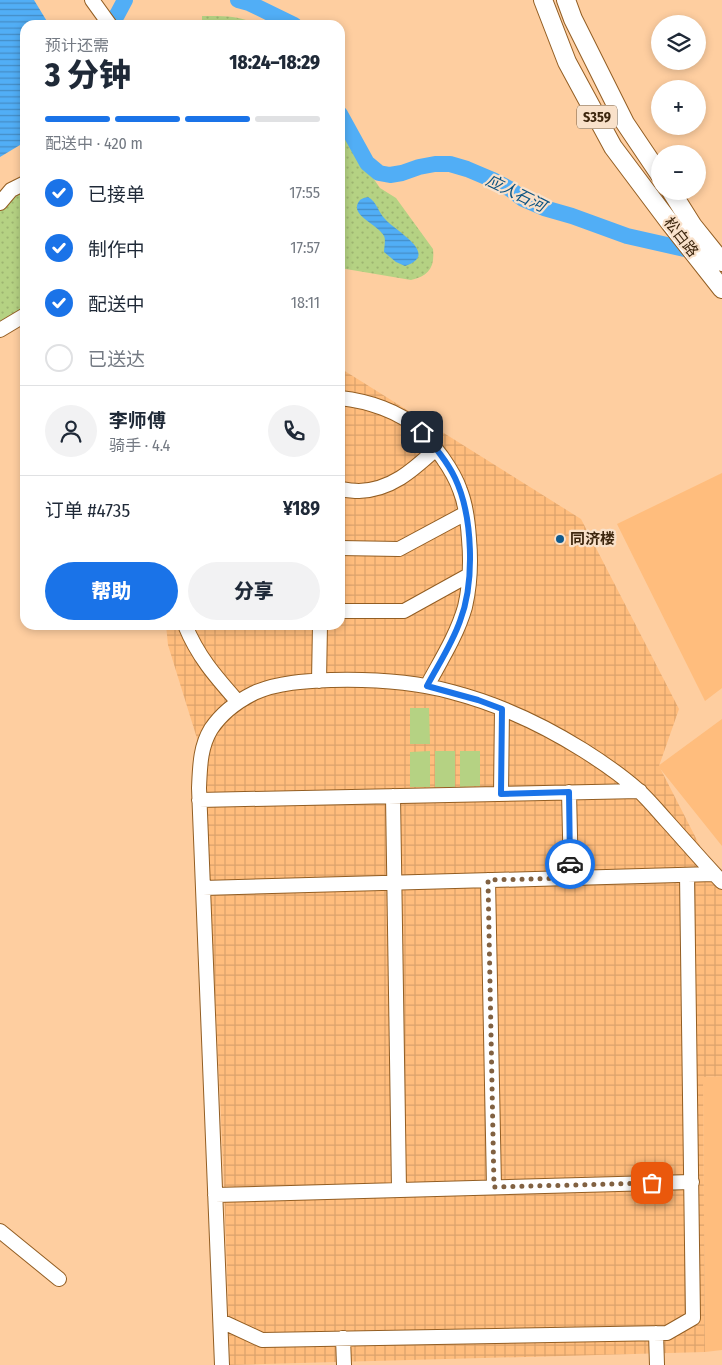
<!DOCTYPE html>
<html lang="zh">
<meta charset="utf-8">
<style>
body{margin:0;font-family:"Fira Sans Condensed","Noto Sans SC",sans-serif;background:#f2f2f3;color:#1f2937;height:100vh;display:flex;flex-direction:column;font-size:19px;white-space:nowrap}
*{box-sizing:border-box;margin:0}
p{font-size:16px;color:#747a83}
.icon{flex:none;width:28px;height:28px;fill:none;stroke:currentColor;stroke-width:2;stroke-linecap:round;stroke-linejoin:round}
.map{position:relative;flex:1;overflow:hidden}
.panel{position:absolute;left:20px;top:20px;width:325px;height:610px;display:flex;flex-direction:column;background:#fff;border-radius:15px;box-shadow:0 2px 8px #0003}
.panel>*{flex:none}
.buttons{position:absolute;left:651px;top:15px;display:grid;gap:10px}
.buttons a{display:grid;place-items:center;width:55px;height:55px;border-radius:50%;background:#fff;box-shadow:0 2px 8px #0003;font-size:25px}
.pin{position:absolute;display:grid;place-items:center;width:42px;height:42px;color:#fff;margin:-21px;border-radius:10px;box-shadow:0 2px 8px #0006}
.courier{position:absolute;display:grid;place-items:center;width:50px;height:50px;margin:-25px;border:4px solid #1a73e8;border-radius:50%;background:#fff;color:#222;box-shadow:0 1px 6px #0007}
.headline em{font-style:normal;font-weight:800}
.headline div{display:flex;flex-direction:column-reverse}
.headline{display:flex;align-items:center;justify-content:space-between;height:85px;padding:0 25px}
h1{font-size:32px;font-weight:800;line-height:38px}
.bar{display:grid;grid-template-columns:repeat(4,1fr);gap:8px 5px;align-content:center;height:60px;padding:0 25px}
.bar i{height:6px;border-radius:4px;background:#e0e1e3}
.bar .on{background:#1a73e8}
.bar p{grid-column:span 4}
.line{display:flex;align-items:center;gap:12px;padding:0 25px;border-top:1px solid #e0e1e3}
.line div{flex:1}
.round{display:grid;place-items:center;flex:none;width:52px;height:52px;border-radius:26px;background:#f2f2f3}
ol{padding:0 25px;list-style:none}
li{display:flex;align-items:center;gap:15px;height:55px}
li p{margin-inline-start:auto}
li .icon{padding:5px;border-radius:50%;background:#1a73e8;color:#fff;stroke-width:4}
li:last-child{color:#747a83}
li i{width:28px;height:28px;border:2px solid #e0e1e3;border-radius:50%}
.button{display:flex;gap:10px;margin-top:auto;padding:10px 25px}
.button a{flex:1;height:58px;border-radius:30px;background:#1a73e8;color:#fff;font-size:20px;font-weight:800;line-height:58px;text-align:center}
.button a+a{background:#f2f2f3;color:#1f2937}
.map>svg:first-child{display:block}
.built{fill:#ffbd7d}
.industrial{fill:url(#industrial-grid)}
.grass{fill:url(#grass-dots)}
.garden{fill:#b5d283}
.water{fill:url(#water-rules)}
.lines{fill:none;stroke-linecap:round;stroke-linejoin:round}
.river{stroke:#51aef6;stroke-width:16}
.minor-casing{stroke:#935e23;stroke-width:16}
.major-casing{stroke:#935e23;stroke-width:20}
.minor{stroke:#fff;stroke-width:14}
.major{stroke:#fff;stroke-width:18}
.done{stroke:#816141;stroke-width:5;stroke-dasharray:0 9}
.route{stroke:#1a73e8;stroke-width:6}
.poi-dot{fill:#0f5b8f;stroke:#f9e1ca;stroke-width:2}
.labels{text-anchor:middle;dominant-baseline:central;stroke-width:4.5;stroke-linejoin:round;paint-order:stroke}
.shield{fill:#f9e1ca;stroke:#755e46;stroke-width:1}
.shield-label{font-size:14px;font-weight:bold;fill:#3d260e}
.street-label{font-size:15px;fill:#3d260e;stroke:#f9e1ca}
.poi-label{font-size:15px;font-weight:bold;fill:#3d260e;stroke:#f9e1ca;text-anchor:start}
.water-label{font-size:16px;font-style:italic;fill:#0b5280;stroke:#f9e1ca}
</style>
<div class="map">
<svg width="722" height="1365" viewBox="0 0 722 1365">
<defs>
<pattern id="industrial-grid" width="8" height="8" patternUnits="userSpaceOnUse" patternTransform="scale(1.25)"><rect width="8" height="8" fill="#ffbd7d"/><path d="M0 4h8M4 0v8" fill="none" stroke="#dba26b"/></pattern>
<pattern id="grass-dots" width="8" height="8" patternUnits="userSpaceOnUse" patternTransform="scale(1.25)"><rect width="8" height="8" fill="#b5d283"/><path d="M2 2h.1M6 6h.1" fill="none" stroke="#9db470" stroke-width="1.8" stroke-linecap="round"/></pattern>
<pattern id="water-rules" width="6" height="5" patternUnits="userSpaceOnUse" patternTransform="scale(1.25)"><rect width="6" height="5" fill="#51aef6"/><path d="M0 2.5h6" fill="none" stroke="#448dc6"/></pattern>
</defs>
<rect width="100%" height="100%" fill="#fecea0"/>
<!-- built -->
<path class="built" d="M722,473V688L705,701L617,524Z
M722,719V846L658,766Z
M722,1076V1350L705,1352L703,1077Z"/>
<!-- industrial -->
<path class="industrial" d="M340,368L581,519L679,709L659,766L722,889V1076L703,1077L705,1352L230,1365L224,1183L204,761L168,645L166,625H340Z"/>
<!-- grass -->
<path class="grass" d="M202,16C221,16 240,15 258,25H202Z
M340,131L380,188L396,198L433,249C435,268 428,276 411,280L340,268Z
M25,176V321L0,335V191C7,184 15,179 25,176Z"/>
<!-- garden -->
<path class="garden" d="M410,708H429L430,744H410Z
M430,751V787H410V752Z
M435,751H455V787H435Z
M460,751H480V786L460,787Z"/>
<!-- water -->
<path class="water" d="M0,0H34L48,23L56,25H25V142L0,157Z
M368,197C377,202 378,212 385,219C395,231 441,254 405,266L396,262L384,252C384,248 386,240 384,236C379,225 351,216 358,203C360,199 363,198 368,197Z"/>
<g class="lines">
<!-- river -->
<path class="river" d="M238,0L249,3L294,25
M107,25L117,15L125,0
M340,114L367,163L379,173L390,175L402,173L419,167L435,164H450L467,169L493,180L510,189L523,199L544,208L572,216L627,236L698,252"/>
<defs>
<path id="minor" d="M92,0L110,25
M0,203L11,190L25,183
M0,330L25,315
M340,398C368,401 399,411 420,430C428,438 435,448 442,457C449,467 456,478 460,490C466,505 468,523 469,539C471,561 470,585 465,607C457,635 441,660 427,686
M340,489C346,490 353,491 359,491C392,490 414,469 436,449
M340,548L399,549L466,513
M340,611H404L469,575
M185,625C198,657 216,677 238,702
M319,681L320,625
M569,792L571,878
M501,794L502,709
M393,796L399,1189
M199,800L640,791
M488,880L494,1187
M203,888L714,874
M215,1195L692,1182
M0,1231L59,1279
M221,1321L262,1340L667,1333L693,1318L687,875
M656,1333L657,1365
M343,1338L344,1365
M222,1365L199,788C200,767 200,747 211,729C221,714 238,701 254,693C278,682 307,681 332,680C373,679 412,681 452,692C498,704 543,725 583,750C602,762 621,775 638,790C648,799 657,810 666,820C685,841 703,862 722,882"/>
<path id="major" d="M543,0L567,62L613,147L670,223L722,289
M566,0L573,19L625,123L660,175
M671,191L693,226L722,262"/>
</defs>
<!-- minor casing -->
<use href="#minor" class="minor-casing"/>
<!-- major casing -->
<use href="#major" class="major-casing"/>
<!-- minor -->
<use href="#minor" class="minor"/>
<!-- major -->
<use href="#major" class="major"/>
</g>
<g class="lines">
<!-- done -->
<path class="done" d="M570,864L571,878L488,880L494,1187L652,1183"/>
<!-- route -->
<path class="route" d="M422,432C434,446 447,461 455,478C473,516 475,582 460,621C452,644 438,665 427,686L478,700L502,709L501,794L569,792L570,864"/>
</g>
<!-- markers -->
<circle class="poi-dot" cx="560" cy="539" r="5"/>
<g class="labels">
<!-- shield labels -->
<rect class="shield" x="577" y="105.5" width="40" height="23" rx="4"/>
<g class="shield-label">
<text x="597" y="117">S359</text>
</g>
<!-- street labels -->
<g class="street-label">
<text transform="translate(681 237) rotate(52)">松白路</text>
</g>
<!-- poi labels -->
<g class="poi-label">
<text x="570" y="539">同济楼</text>
</g>
<!-- water labels -->
<g class="water-label">
<text transform="translate(516 193) rotate(26)">应人石河</text>
</g>
</g>
</svg>
<div class="buttons">
<a><svg class="icon" aria-label="layers" viewBox="0 0 24 24"><path d="M12 4l9 5-9 5-9-5zM3 14l9 5 9-5"/></svg></a>
<a>+</a>
<a>−</a>
</div>
<div class="pin" style="left:652px;top:1183px;background:#ea580c"><svg class="icon" aria-label="bag" viewBox="0 0 24 24"><path d="M5 8h14l-1 12H6zM9 8a3 3 0 0 1 6 0"/></svg></div>
<div class="pin" style="left:422px;top:432px;background:#1f2937"><svg class="icon" aria-label="home" viewBox="0 0 24 24"><path d="M3 11l9-7 9 7M6 9v11h12V9"/></svg></div>
<div class="courier" style="left:570px;top:864px"><svg class="icon" aria-label="car" viewBox="0 0 24 24"><path d="M5 17H2v-5l4-1 3-4h7l3 4 3 1v5h-3M9 17h6M6 11h13"/><circle cx="7" cy="17" r="2"/><circle cx="17" cy="17" r="2"/></svg></div>
<section class="panel">
<div class="headline"><div><h1>3 分钟</h1><p>预计还需</p></div><em>18:24–18:29</em></div>
<div class="bar"><i class="on"></i><i class="on"></i><i class="on"></i><i></i><p>配送中 · 420 m</p></div>
<ol>
<li><svg class="icon" aria-label="check" viewBox="0 0 24 24"><path d="M5 12l5 5 9-10"/></svg>已接单<p>17:55</p></li>
<li><svg class="icon" aria-label="check" viewBox="0 0 24 24"><path d="M5 12l5 5 9-10"/></svg>制作中<p>17:57</p></li>
<li><svg class="icon" aria-label="check" viewBox="0 0 24 24"><path d="M5 12l5 5 9-10"/></svg>配送中<p>18:11</p></li>
<li><i></i>已送达</li>
</ol>
<div class="line" style="height:90px"><a class="round"><svg class="icon" aria-label="person" viewBox="0 0 24 24"><circle cx="12" cy="8" r="4"/><path d="M4 21q1-7 8-7t8 7"/></svg></a><div><b>李师傅</b><p>骑手 · 4.4</p></div><a class="round"><svg class="icon" aria-label="phone" viewBox="0 0 24 24"><path d="M5 4h4l2 5-3 2q2 4 5 5l2-3 5 2v4C11 20 4 13 5 4z"/></svg></a></div>
<div class="line" style="height:65px"><div>订单 #4735</div><b>¥189</b></div>
<div class="button"><a>帮助</a><a>分享</a></div>
</section>
</div>
